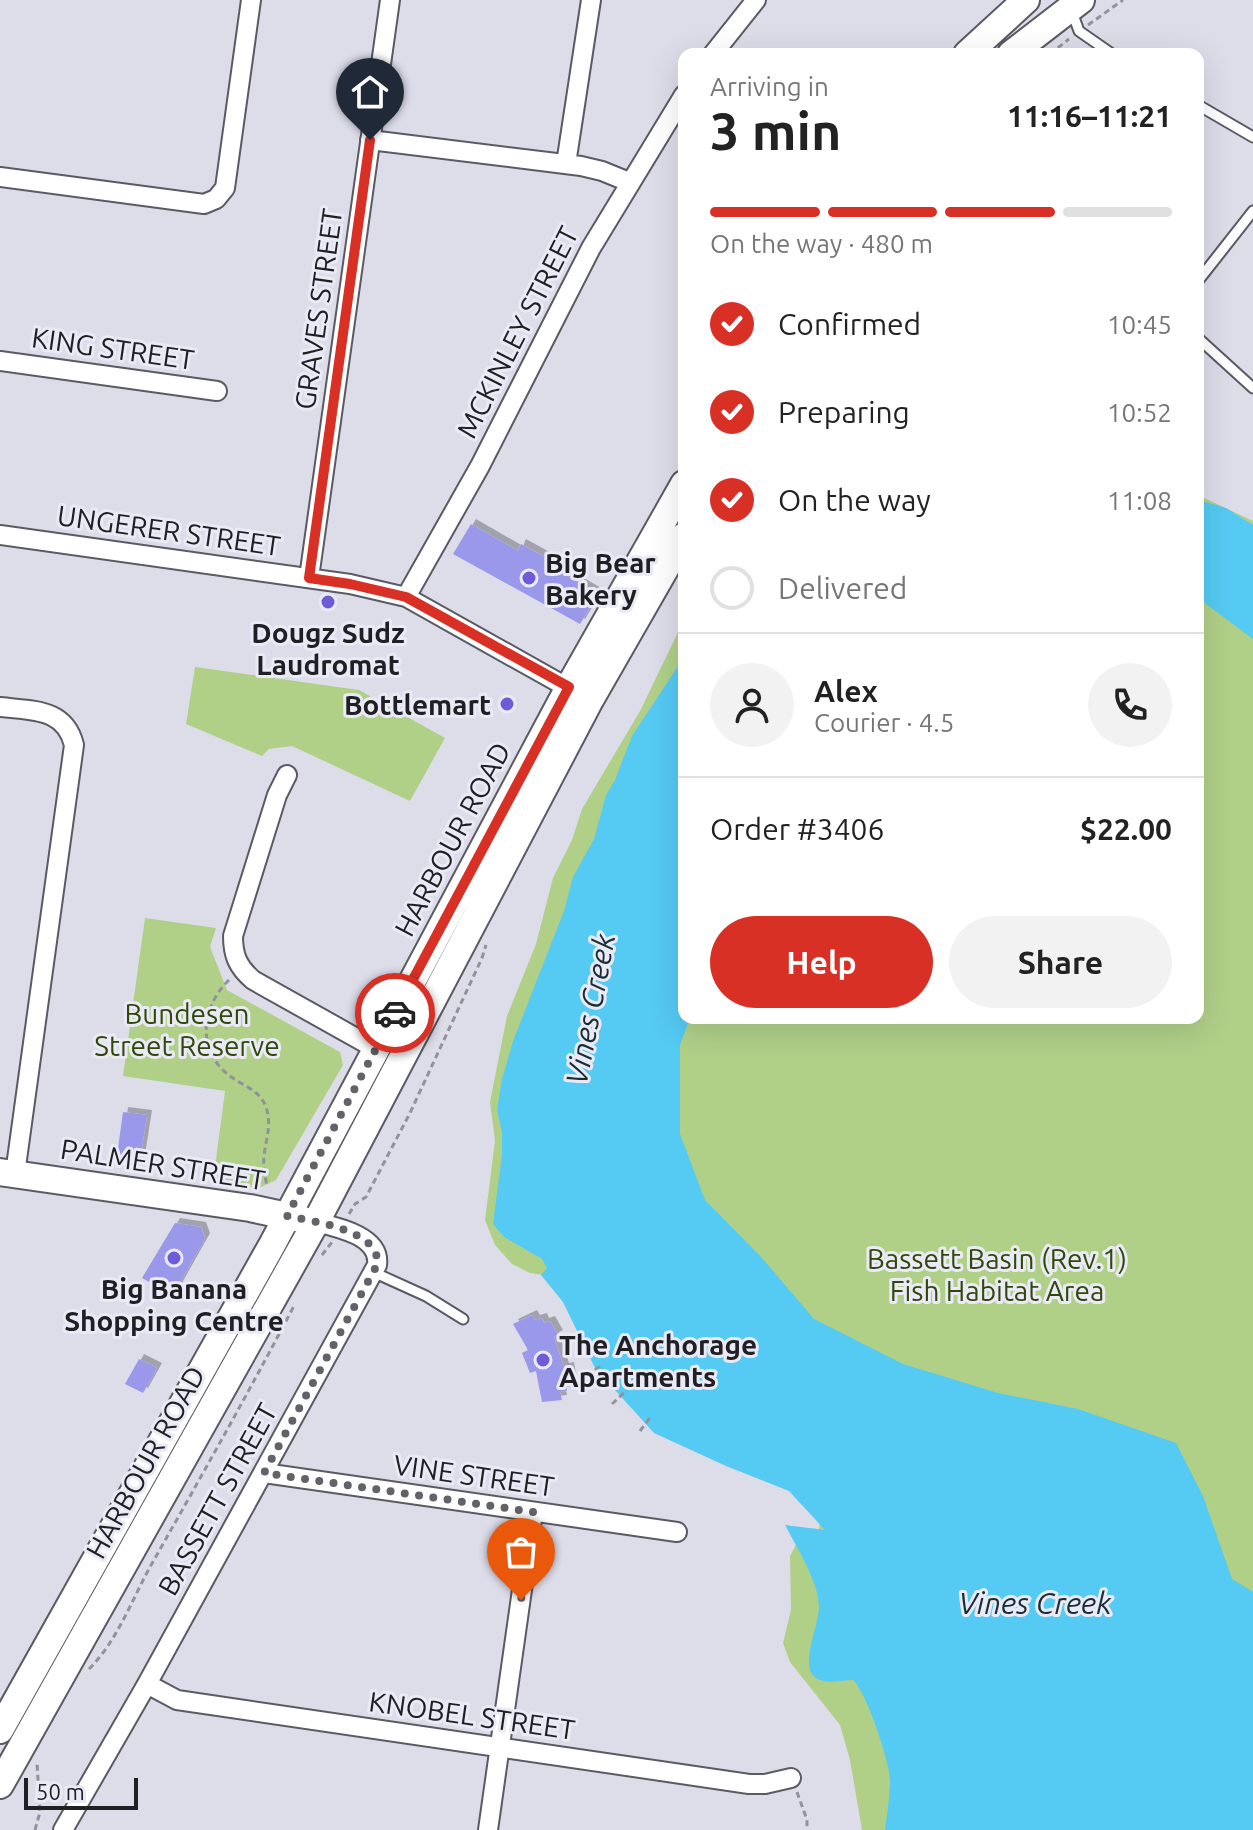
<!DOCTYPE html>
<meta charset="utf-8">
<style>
body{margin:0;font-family:Ubuntu,sans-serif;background:#f2f2f2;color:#222;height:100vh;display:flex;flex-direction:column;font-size:30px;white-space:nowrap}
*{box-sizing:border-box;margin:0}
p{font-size:26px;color:#767676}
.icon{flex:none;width:44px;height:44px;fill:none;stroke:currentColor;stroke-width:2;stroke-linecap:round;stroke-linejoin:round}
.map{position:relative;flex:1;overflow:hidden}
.sheet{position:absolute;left:678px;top:48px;width:526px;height:976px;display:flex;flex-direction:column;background:#fff;border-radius:16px;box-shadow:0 8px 32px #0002}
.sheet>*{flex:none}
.scale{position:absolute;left:24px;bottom:20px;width:114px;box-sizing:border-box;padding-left:8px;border:4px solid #202024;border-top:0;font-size:22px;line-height:28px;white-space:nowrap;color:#202024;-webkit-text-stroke:6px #eaeaf6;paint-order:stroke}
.pin{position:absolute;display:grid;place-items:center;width:68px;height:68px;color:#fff;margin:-82px -34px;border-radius:50% 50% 50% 0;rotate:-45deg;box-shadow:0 0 8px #0007}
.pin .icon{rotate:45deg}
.courier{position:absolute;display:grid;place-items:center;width:80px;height:80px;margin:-40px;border:6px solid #d93025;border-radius:50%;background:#fff;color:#222;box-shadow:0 2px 10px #0007}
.overview em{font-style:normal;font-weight:700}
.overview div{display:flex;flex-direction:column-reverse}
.overview{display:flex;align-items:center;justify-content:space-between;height:136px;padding:0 32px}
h1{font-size:52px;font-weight:700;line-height:60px}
.bar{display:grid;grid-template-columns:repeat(4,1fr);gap:12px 8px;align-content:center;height:96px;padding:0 32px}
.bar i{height:10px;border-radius:6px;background:#e0e0e0}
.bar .on{background:#d93025}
.bar p{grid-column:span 4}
.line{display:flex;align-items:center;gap:20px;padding:0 32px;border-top:2px solid #e0e0e0}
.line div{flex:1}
.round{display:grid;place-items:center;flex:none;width:84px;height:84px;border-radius:42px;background:#f2f2f2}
ol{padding:0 32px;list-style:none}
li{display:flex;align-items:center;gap:24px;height:88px}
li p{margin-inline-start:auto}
li .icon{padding:8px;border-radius:50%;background:#d93025;color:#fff;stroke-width:4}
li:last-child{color:#767676}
li i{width:44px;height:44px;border:4px solid #e0e0e0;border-radius:50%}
.action{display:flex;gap:16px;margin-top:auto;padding:16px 32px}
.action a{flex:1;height:92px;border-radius:48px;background:#d93025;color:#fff;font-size:32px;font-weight:700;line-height:92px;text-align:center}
.action a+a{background:#f2f2f2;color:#222}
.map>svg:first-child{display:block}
.green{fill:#b0d088}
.water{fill:#55caf3}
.building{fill:#9a98ea;filter:url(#shadow)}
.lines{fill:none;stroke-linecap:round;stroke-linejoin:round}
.lane-casing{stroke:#5a5a64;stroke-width:13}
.street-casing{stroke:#5a5a64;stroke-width:22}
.secondary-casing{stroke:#5a5a64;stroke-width:30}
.path{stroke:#91929b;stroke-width:3;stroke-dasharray:6 4;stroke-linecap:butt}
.lane{stroke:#fff;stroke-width:9}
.street{stroke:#fff;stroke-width:18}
.secondary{stroke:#fff;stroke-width:26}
.done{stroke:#626269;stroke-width:8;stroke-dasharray:0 14.4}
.route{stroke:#d93025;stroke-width:10}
.poi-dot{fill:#6e5cd6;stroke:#eaeaf6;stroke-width:3}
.labels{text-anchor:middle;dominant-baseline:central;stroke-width:6;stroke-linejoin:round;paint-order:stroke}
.street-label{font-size:28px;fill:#202024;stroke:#eaeaf6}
.poi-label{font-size:28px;font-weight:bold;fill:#202024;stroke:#eaeaf6;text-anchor:start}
.park-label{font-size:28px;fill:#32480a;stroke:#eaeaf6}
.water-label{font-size:30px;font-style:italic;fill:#192d35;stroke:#eaeaf6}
</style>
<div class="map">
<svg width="1253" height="1830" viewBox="0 0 1253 1830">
<defs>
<filter id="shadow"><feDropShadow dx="5" dy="-5" stdDeviation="0" flood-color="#0004"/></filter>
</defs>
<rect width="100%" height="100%" fill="#dcdde9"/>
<!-- green -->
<path class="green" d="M1198,495L1253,521V1830H862L850,1760L840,1725L790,1662L783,1643L791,1610L790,1556L805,1528L819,1529L827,1466L584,1281L530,1273L512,1264L495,1245L485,1220L495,1141L490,1102L507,1016L536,944L553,878L572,840L582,809L640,711L684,620V1018H1198Z
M195,667L359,690L445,738L410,801L292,746L269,749L262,756L186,724Z
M145,918L216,928L210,947L227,990L340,1052L343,1065L276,1180L259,1188L213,1182L225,1091L123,1076Z"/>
<!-- water -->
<path class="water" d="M1198,500L1226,508L1253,525V639L1198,598Z
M684,657V1018H690L680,1045V1134L705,1200L762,1258L814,1319L903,1364L998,1393L1078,1409L1176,1443L1203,1496L1232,1579L1253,1592V1830H885C887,1814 890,1796 890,1780C890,1762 866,1691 853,1680C841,1680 820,1686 812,1674C802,1660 819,1625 819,1606C819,1583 796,1546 785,1525L825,1530L789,1491L726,1466L654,1433L595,1368L563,1302L541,1275L547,1268L542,1259L504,1237L493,1224L502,1155V1132L497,1110L502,1079L513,1041L564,911L573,877L594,839L606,795L615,780L632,736Z"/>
<!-- building -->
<path class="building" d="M471,524L518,551L521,544L570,571L567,576L598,594L580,624L453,554Z
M123,1112L147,1115L139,1166L116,1163Z
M175,1223L201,1227L205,1238L173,1295L142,1278Z
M532,1315L535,1320L542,1318L544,1323L550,1321L558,1335L554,1337L564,1368L569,1367L572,1385L566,1386L567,1391L560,1392L562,1400L542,1402L536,1371L530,1373L522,1353L528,1350L513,1324Z
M139,1359L157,1368L143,1393L125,1384Z"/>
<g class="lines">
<defs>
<path id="lane" d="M1072,12L1079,31L1112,54
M1198,105L1253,137
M1198,281L1253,211
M1198,338L1253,388
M373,1272L426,1296L463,1319"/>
<path id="street" d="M713,54L756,0
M370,140L581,166L602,171L629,182
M566,164L591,0
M0,177L204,204L216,199L225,188L251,0
M0,361L217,391
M0,535L350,584L406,597L579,694
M309,578L390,0
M406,597L480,466L591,248L684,95
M0,707C33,711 65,708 74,745L15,1174
M287,775L277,795L233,936C233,956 238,967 253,980L376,1049
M264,1473L677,1532
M147,1684L177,1700L749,1784H765L791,1778
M63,1830L147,1684L377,1265C381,1236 337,1227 316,1222
M488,1830L533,1512"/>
<path id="secondary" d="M967,54L1026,0
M1011,54L1081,0
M0,1172L250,1208L301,1219
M0,1730L272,1245L569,687L684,484
M0,1785L316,1222L590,700L684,536"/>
</defs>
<!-- lane casing -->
<use href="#lane" class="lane-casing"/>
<!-- street casing -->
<use href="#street" class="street-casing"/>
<!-- secondary casing -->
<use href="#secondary" class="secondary-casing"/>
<!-- path -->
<path class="path" d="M1088,25L1123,0
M1050,54L1069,39
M229,980C203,1005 196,1046 225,1072C239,1085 259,1088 266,1107C272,1124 266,1139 264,1156C263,1166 265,1176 267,1186
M349,1214L355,1204L366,1197L410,1113L482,958L486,945
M322,1255L332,1242
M587,1376L603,1364
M612,1404L627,1390
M640,1431L652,1415
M89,1669C119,1639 133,1596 154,1560C202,1475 250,1390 295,1304
M797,1792L807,1820V1830
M35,1830L40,1812L37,1763"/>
<!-- lane -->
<use href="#lane" class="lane"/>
<!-- street -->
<use href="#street" class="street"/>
<!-- secondary -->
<use href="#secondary" class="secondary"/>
</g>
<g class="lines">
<!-- done -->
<path class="done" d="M395,1013L287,1216C311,1221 382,1230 377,1265L264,1473L533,1512L521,1600"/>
<!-- route -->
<path class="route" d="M370,140L309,578L350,584L406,597L569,687L395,1013"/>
</g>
<!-- markers -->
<g class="poi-dot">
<circle cx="529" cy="578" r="8"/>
<circle cx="328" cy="602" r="8"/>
<circle cx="507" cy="704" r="8"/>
<circle cx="174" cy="1258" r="8"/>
<circle cx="543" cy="1360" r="8"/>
</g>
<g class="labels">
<!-- street labels -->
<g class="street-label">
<text transform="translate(318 309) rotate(-82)">GRAVES STREET</text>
<text transform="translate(517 332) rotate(-63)">MCKINLEY STREET</text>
<text transform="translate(113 348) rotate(8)">KING STREET</text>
<text transform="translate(169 530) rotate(8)">UNGERER STREET</text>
<text transform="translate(452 839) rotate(-62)">HARBOUR ROAD</text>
<text transform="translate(163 1164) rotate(9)">PALMER STREET</text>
<text transform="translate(145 1462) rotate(-61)">HARBOUR ROAD</text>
<text transform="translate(474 1475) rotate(8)">VINE STREET</text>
<text transform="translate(217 1499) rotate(-61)">BASSETT STREET</text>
<text transform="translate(472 1715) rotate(8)">KNOBEL STREET</text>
</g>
<!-- poi labels -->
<g class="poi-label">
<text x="545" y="562">Big Bear<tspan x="545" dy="32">Bakery</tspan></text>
<text x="328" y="632" text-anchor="middle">Dougz Sudz<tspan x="328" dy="32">Laudromat</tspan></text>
<text x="491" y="704" text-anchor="end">Bottlemart</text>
<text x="174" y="1288" text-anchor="middle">Big Banana<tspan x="174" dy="32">Shopping Centre</tspan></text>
<text x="559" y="1344">The Anchorage<tspan x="559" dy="32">Apartments</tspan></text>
</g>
<!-- park labels -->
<g class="park-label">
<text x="187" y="1013">Bundesen<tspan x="187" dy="32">Street Reserve</tspan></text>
<text x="997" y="1258">Bassett Basin (Rev.1)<tspan x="997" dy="32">Fish Habitat Area</tspan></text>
</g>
<!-- water labels -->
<g class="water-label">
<text transform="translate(590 1009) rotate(-79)">Vines Creek</text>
<text x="1035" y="1603">Vines Creek</text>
</g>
</g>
</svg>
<div class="scale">50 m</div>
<div class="pin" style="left:521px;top:1600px;background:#ea580c"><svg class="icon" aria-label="bag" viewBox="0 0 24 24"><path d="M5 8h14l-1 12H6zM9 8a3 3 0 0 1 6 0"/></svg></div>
<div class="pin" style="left:370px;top:140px;background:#1f2937"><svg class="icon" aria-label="home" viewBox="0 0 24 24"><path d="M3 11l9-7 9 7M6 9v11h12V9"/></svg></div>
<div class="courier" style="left:395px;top:1013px"><svg class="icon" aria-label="car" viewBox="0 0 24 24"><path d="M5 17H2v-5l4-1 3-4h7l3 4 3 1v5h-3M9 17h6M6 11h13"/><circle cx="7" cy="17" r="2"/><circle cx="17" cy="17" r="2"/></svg></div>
<section class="sheet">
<div class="overview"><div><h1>3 min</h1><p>Arriving in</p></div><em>11:16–11:21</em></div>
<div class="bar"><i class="on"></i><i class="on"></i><i class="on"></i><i></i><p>On the way · 480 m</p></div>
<ol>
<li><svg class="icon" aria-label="check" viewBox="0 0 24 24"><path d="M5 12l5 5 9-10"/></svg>Confirmed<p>10:45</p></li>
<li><svg class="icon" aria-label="check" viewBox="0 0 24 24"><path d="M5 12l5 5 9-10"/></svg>Preparing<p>10:52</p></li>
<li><svg class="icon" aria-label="check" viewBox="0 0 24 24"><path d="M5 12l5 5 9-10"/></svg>On the way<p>11:08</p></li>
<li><i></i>Delivered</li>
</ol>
<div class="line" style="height:144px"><a class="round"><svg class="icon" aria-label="person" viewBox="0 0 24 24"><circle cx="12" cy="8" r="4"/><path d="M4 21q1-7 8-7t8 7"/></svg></a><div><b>Alex</b><p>Courier · 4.5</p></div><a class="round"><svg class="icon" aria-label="phone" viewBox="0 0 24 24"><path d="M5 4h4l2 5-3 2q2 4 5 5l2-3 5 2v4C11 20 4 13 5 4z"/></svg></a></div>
<div class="line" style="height:104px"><div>Order #3406</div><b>$22.00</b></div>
<div class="action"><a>Help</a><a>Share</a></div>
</section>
</div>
